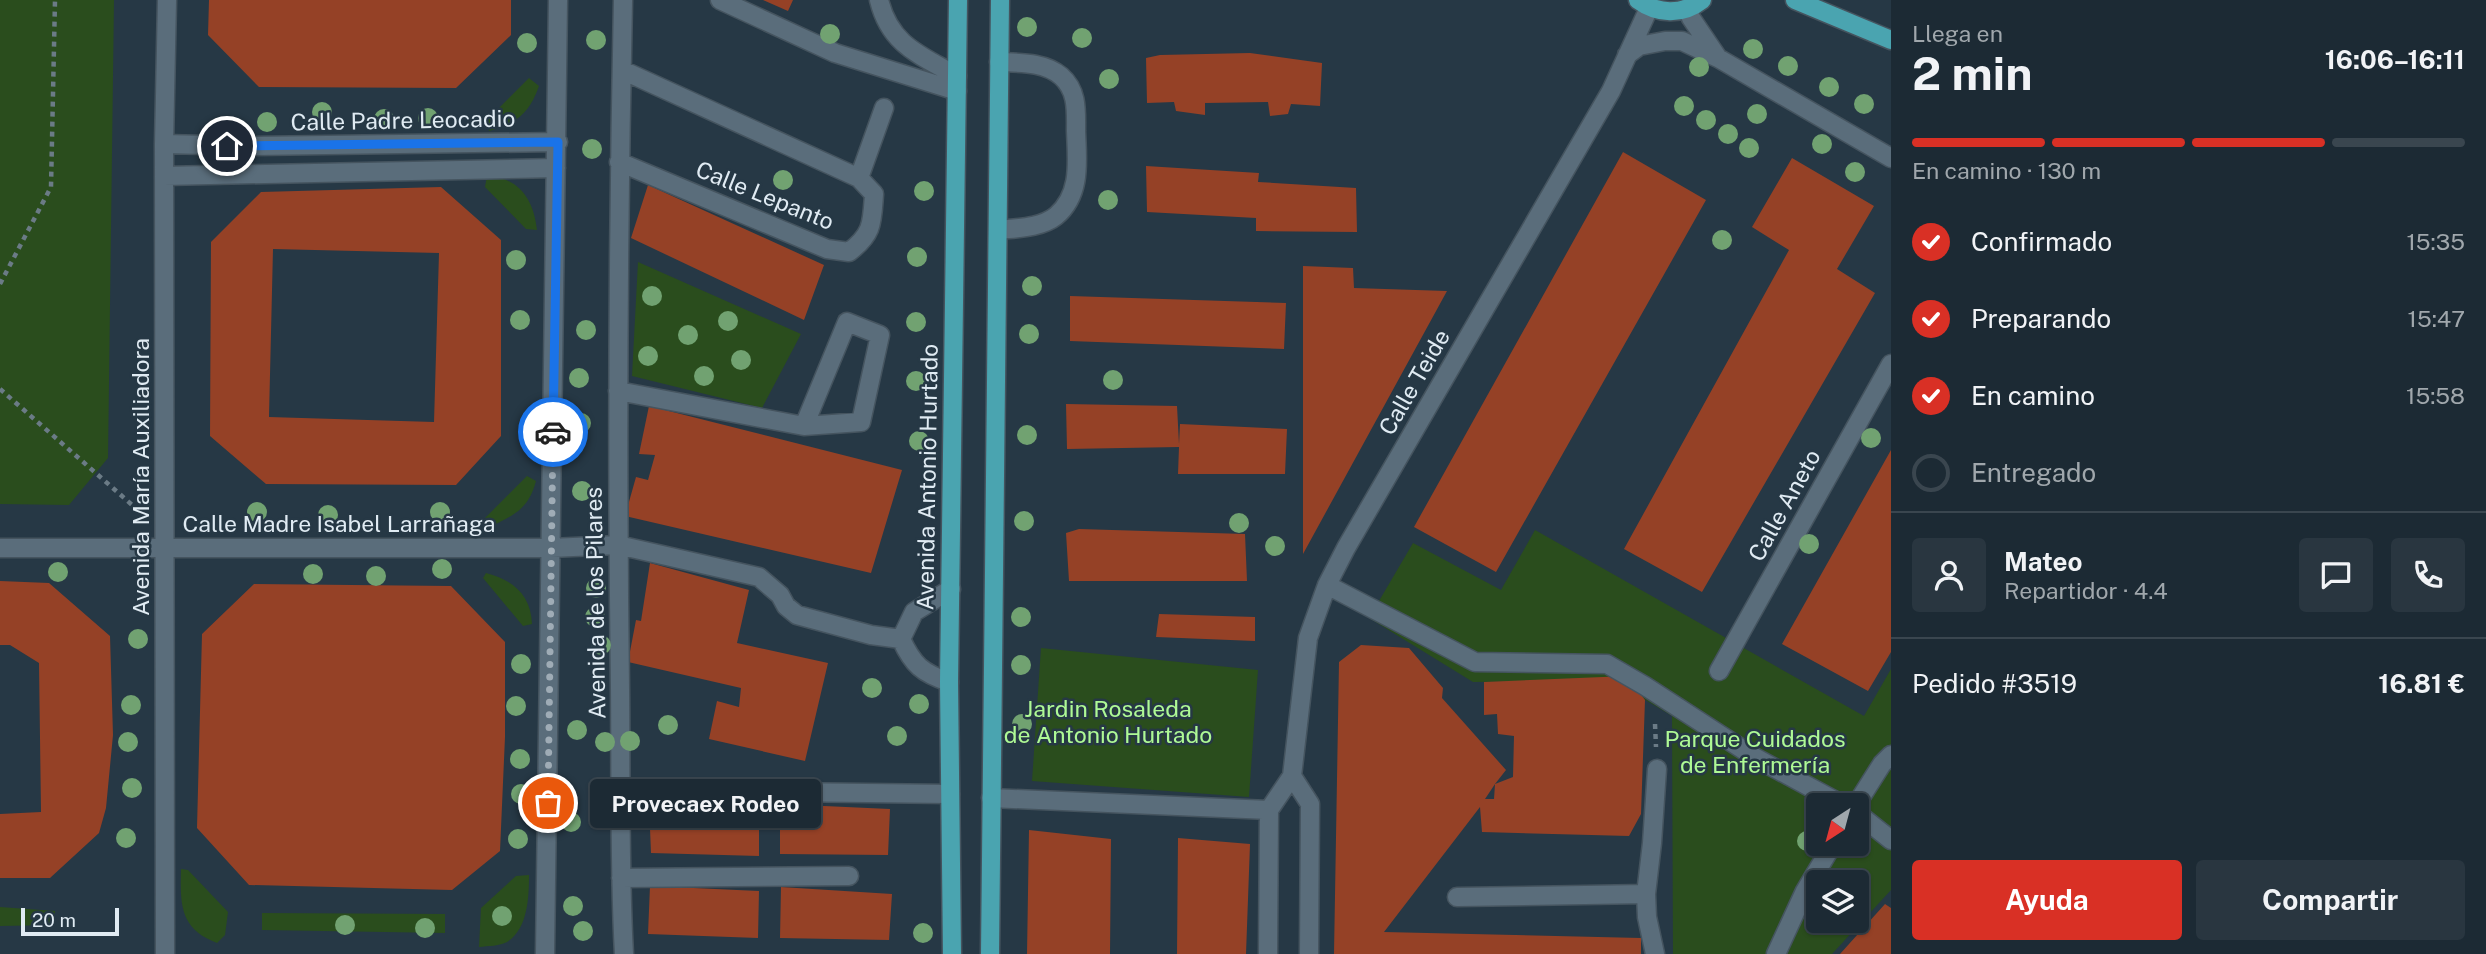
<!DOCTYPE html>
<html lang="es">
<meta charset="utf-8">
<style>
body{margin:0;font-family:"Public Sans",sans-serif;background:#293640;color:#f1f3f6;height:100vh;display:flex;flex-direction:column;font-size:26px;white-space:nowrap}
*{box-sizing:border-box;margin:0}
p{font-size:23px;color:#a0a7ac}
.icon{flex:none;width:38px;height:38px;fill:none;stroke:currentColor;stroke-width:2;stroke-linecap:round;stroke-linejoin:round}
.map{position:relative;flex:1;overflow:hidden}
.details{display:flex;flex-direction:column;background:#1c2a34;width:595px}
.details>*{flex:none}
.needle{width:46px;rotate:216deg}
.fabs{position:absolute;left:1806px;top:793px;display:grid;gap:14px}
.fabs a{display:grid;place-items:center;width:63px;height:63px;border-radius:7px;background:#1c2a34;box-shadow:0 2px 5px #0004,0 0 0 2px #3a464f;font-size:35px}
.scale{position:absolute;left:21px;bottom:18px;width:98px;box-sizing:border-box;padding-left:7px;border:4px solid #e0ebf3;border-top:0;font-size:19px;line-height:24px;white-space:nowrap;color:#e0ebf3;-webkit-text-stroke:5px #263845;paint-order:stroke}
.pin{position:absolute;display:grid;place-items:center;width:60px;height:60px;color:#fff;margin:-30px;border:4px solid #fff;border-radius:50%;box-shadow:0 2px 7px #0007}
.courier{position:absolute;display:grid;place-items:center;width:70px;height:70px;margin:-35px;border:5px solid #1a73e8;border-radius:50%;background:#fff;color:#222;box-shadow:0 2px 9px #0007}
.bubble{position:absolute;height:49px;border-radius:7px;background:#1c2a34;box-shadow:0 2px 5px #0004,0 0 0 2px #3a464f;font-size:23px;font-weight:700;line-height:49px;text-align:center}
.head em{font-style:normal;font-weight:700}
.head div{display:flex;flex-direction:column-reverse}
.head{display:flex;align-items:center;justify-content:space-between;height:119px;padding:0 21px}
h1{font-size:46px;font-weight:700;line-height:52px}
.bar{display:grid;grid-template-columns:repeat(4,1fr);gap:10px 7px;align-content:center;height:84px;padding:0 21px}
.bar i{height:9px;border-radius:5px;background:#3a464f}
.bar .selected{background:#d93025}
.bar p{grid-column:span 4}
.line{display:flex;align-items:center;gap:18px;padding:0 21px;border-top:2px solid #3a464f}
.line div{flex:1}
.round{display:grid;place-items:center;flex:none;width:74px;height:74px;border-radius:7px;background:#293640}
ol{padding:0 21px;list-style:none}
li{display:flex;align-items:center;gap:21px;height:77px}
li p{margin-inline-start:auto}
li .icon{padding:7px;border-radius:50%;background:#d93025;color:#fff;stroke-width:4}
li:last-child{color:#a0a7ac}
li i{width:38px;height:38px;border:4px solid #3a464f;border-radius:50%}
.button{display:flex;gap:14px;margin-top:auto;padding:14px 21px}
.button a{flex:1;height:80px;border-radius:7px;background:#d93025;color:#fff;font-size:28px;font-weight:700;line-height:80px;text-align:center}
.button a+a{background:#293640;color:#f1f3f6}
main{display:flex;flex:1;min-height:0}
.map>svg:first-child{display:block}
.green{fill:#2a4d1d;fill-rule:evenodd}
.building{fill:#954126;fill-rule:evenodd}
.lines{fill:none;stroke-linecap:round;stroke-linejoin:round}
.minor-casing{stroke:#45545f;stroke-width:21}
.major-casing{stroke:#45545f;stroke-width:21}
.path{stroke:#6b7b86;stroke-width:4.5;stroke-dasharray:5 5;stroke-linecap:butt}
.minor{stroke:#5a6d7b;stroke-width:18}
.major{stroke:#4aa4b0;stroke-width:18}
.tree{fill:#71a271}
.done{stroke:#9facb6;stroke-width:7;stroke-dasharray:0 12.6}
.route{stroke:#1a73e8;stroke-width:9}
.labels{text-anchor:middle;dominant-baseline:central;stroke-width:5;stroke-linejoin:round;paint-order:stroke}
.street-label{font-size:23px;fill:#e0ebf3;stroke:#263845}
.park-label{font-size:23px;fill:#aef995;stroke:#263845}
</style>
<main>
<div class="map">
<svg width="1891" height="954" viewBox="0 0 1891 954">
<rect width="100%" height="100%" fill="#263845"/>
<!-- green -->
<path class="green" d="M0,0H114L108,458L69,505L0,504Z
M529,78L539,86C529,114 517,123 489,131L486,121Z
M487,176C519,177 534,200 537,230L526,229L485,187Z
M638,262L801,334L762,408L632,376Z
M527,476L536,481C528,510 515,514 490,527L485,518Z
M1535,530L1864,716L1891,669V890L1832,954H1673L1672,716L1614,681L1473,682L1369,618L1413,543L1501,590ZM1818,805H1857V844H1818ZM1818,882H1857V920H1818Z
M486,573C513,580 531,595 532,624L523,626L483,578Z
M1041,648L1258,670L1249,797L1032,781Z
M181,869L188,870L228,912L225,935L217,943C180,929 180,905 181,869Z
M529,875C529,897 528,929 507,942C500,946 488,946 479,947L481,908L516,876Z
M0,907L55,911V925L0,926Z
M262,913L445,914V933L262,930Z"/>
<!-- building -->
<path class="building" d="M209,0H511V35L456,88L259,87L208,35Z
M763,0H793L788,11Z
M1250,53L1322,63L1320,106L1291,104L1288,114L1270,116L1268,102L1205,103V115L1176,111L1174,102L1147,103L1146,58L1160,55Z
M1623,152L1706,200L1496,572L1414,527Z
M1792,158L1874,206L1837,269L1875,293L1702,592L1624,549L1789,250L1752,227Z
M1146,166L1259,173L1258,182L1356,188L1357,232L1256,231V218L1147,212Z
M648,185L824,265L804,320L631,238Z
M441,187L501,240V436L456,485L266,484L210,436L211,242L261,192ZM273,249L439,253L434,422L269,417Z
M1303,266L1353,268L1354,288L1447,291L1303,554Z
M1070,296L1286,303L1284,349L1070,341Z
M1066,404L1177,406L1179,444L1180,424L1287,429L1285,474H1178L1179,447L1067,449Z
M649,406L902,470L871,573L625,516L636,477L648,480L655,455L639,454Z
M1891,450V652L1868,691L1782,644Z
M1079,529L1245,534L1247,581H1069L1066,533Z
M650,563L749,590L737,643L828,663L805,761L709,739L717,701L739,707L741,688L628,662L636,620L641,621Z
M0,581L49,583L110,636L113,735L106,808L99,833L50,878H0V814L41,812L39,663L10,645H0Z
M254,584L451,586L505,642V737L500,851L452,890L249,885L197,828L202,634Z
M1159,614L1255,617V641L1156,637Z
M1361,645L1409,648L1443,688L1442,698L1506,770L1495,784L1513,777L1514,736L1498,734L1497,714L1484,715V682L1627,676L1645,700L1641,814L1629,836L1482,832L1480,807L1384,932L1641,938V954H1334L1339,662ZM1495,784L1494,799H1485Z
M649,804L759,807V856L651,853Z
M780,804L890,809L888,855L780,854Z
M1029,830L1111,839L1110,954H1027Z
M1178,838L1250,844L1246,954H1177Z
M650,886L759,891L758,938L648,934Z
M781,887L892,894L889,940L780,938Z
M1885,904L1891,908V954H1840Z"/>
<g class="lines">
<defs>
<path id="minor" d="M623,0C618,230 617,459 620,689C621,777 619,866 624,954
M720,0L835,53L957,91
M879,0C890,45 920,55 957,76
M1687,8L1691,18L1718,58
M1627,55L1639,46L1665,41H1682L1718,58L1891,158
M164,144L248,146L558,142
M619,162L827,249L849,252C873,234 872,223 874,194L859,178L622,70
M164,176L556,168
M859,178L884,108
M999,230C1016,228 1041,228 1056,216C1082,194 1077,160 1076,131C1076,111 1078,91 1061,76C1044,62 1021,63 999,62
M618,391L804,426L847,322L880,335L861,422L804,426
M0,548H551L618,545L759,577L780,595L786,606L797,615L871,635L901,639
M1327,585L1475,662L1607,664L1645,686L1756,758L1843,805
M1719,671L1891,364
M949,682C922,673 913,665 901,639L914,612L951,589
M1292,776L1310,804L1309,954
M621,790L950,794
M991,798L1269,810
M1856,805L1882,764L1891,755
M1269,810L1292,776L1308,638L1327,585L1346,548L1611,91L1649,8
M1857,813L1891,840
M621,878L849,876
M1457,897L1646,894
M165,954L164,144L167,0
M545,954L558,0
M1268,954L1269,810
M1655,954L1647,917L1646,894L1652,843L1657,769
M1776,954L1805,891L1833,844"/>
<path id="major" d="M1638,0C1657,14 1682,16 1702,0
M1795,0L1891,40
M952,954L949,682L958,0
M990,954L1000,0"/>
</defs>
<!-- minor casing -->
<use href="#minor" class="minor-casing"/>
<!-- major casing -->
<use href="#major" class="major-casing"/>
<!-- path -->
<path class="path" d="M0,284L51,187L55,0
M0,389L139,511
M1655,724L1656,747"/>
<!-- minor -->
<use href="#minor" class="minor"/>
<!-- major -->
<use href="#major" class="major"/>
</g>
<!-- trees -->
<g class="tree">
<circle cx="1027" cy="27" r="10"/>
<circle cx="830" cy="34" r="10"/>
<circle cx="1082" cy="38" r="10"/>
<circle cx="596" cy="40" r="10"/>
<circle cx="527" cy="43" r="10"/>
<circle cx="1753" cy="49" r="10"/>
<circle cx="1788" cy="66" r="10"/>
<circle cx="1699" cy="67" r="10"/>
<circle cx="1109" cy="79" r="10"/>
<circle cx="1829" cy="87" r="10"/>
<circle cx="1864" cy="104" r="10"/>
<circle cx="1684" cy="106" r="10"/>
<circle cx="322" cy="112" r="10"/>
<circle cx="1757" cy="114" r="10"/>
<circle cx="428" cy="118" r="10"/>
<circle cx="384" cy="119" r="10"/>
<circle cx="1706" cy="120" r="10"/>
<circle cx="267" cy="122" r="10"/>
<circle cx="1728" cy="134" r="10"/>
<circle cx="1822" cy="144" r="10"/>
<circle cx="1749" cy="148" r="10"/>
<circle cx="592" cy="149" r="10"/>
<circle cx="1855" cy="172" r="10"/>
<circle cx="783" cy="180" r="10"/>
<circle cx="924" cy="191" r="10"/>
<circle cx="1108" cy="200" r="10"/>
<circle cx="1722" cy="240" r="10"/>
<circle cx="917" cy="257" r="10"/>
<circle cx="516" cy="260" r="10"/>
<circle cx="1032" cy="286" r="10"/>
<circle cx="652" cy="296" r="10"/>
<circle cx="520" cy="320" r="10"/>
<circle cx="728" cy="321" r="10"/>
<circle cx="916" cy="322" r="10"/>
<circle cx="586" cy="330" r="10"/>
<circle cx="1029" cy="334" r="10"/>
<circle cx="688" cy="335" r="10"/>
<circle cx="648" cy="356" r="10"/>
<circle cx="741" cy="360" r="10"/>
<circle cx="704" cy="376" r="10"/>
<circle cx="579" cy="378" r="10"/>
<circle cx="1113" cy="380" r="10"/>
<circle cx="916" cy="381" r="10"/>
<circle cx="581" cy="423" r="10"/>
<circle cx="1027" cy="435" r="10"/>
<circle cx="1871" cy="438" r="10"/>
<circle cx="919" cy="441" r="10"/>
<circle cx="582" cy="491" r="10"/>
<circle cx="257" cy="512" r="10"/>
<circle cx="440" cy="512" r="10"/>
<circle cx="328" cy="515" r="10"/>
<circle cx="1024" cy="521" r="10"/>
<circle cx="1239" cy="523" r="10"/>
<circle cx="1809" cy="544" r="10"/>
<circle cx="1275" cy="546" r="10"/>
<circle cx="442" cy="569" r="10"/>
<circle cx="58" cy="572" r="10"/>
<circle cx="313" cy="574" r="10"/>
<circle cx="376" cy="576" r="10"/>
<circle cx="596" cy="588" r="10"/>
<circle cx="595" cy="617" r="10"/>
<circle cx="1021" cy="617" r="10"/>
<circle cx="138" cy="639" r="10"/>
<circle cx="601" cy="645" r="10"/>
<circle cx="521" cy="664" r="10"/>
<circle cx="1021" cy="665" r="10"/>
<circle cx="872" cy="688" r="10"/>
<circle cx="919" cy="704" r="10"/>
<circle cx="131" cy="705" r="10"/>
<circle cx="516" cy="706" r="10"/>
<circle cx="1022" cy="724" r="10"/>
<circle cx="668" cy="725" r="10"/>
<circle cx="577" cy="730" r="10"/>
<circle cx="897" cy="736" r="10"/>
<circle cx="630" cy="741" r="10"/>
<circle cx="128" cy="742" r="10"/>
<circle cx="605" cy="742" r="10"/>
<circle cx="520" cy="759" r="10"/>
<circle cx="132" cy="788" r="10"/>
<circle cx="521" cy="794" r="10"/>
<circle cx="598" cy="805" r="10"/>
<circle cx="571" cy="822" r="10"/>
<circle cx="126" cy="838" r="10"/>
<circle cx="518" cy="839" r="10"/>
<circle cx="1807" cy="841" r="10"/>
<circle cx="573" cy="906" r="10"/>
<circle cx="502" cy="916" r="10"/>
<circle cx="345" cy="925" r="10"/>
<circle cx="425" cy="928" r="10"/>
<circle cx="583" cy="931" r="10"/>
<circle cx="923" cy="933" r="10"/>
</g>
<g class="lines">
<!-- done -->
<path class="done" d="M548,803L553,432"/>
<!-- route -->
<path class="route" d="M227,146L558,142L553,432"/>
</g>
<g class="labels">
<!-- street labels -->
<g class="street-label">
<text transform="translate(403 120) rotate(-1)">Calle Padre Leocadio</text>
<text transform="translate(765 195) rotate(22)">Calle Lepanto</text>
<text transform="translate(1414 382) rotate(-60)">Calle Teide</text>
<text transform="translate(140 477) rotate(-90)">Avenida María Auxiliadora</text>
<text transform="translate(927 477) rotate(-89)">Avenida Antonio Hurtado</text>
<text transform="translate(1784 505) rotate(-61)">Calle Aneto</text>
<text x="339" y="523">Calle Madre Isabel Larrañaga</text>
<text transform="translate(595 603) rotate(-91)">Avenida de los Pilares</text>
</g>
<!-- park labels -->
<g class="park-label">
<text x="1108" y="708">Jardin Rosaleda<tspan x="1108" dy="26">de Antonio Hurtado</tspan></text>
<text x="1755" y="738">Parque Cuidados<tspan x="1755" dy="26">de Enfermería</tspan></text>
</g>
</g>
</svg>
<div class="fabs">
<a><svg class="needle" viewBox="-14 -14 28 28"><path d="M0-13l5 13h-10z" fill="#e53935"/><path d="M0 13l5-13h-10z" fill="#a0a7ac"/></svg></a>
<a><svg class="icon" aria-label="layers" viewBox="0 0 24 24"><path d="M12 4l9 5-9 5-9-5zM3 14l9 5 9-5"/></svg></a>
</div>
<div class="scale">20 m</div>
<div class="pin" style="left:548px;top:803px;background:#ea580c"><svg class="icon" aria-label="bag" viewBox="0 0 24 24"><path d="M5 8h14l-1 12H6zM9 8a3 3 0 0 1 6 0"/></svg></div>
<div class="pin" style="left:227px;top:146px;background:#1f2937"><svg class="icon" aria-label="home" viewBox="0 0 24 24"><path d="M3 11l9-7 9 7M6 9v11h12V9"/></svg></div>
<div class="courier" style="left:553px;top:432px"><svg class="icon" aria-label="car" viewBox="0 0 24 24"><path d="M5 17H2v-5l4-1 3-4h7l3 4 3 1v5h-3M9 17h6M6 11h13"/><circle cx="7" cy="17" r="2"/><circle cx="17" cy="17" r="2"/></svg></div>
<div class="bubble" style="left:590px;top:779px;width:231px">Provecaex Rodeo</div>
</div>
<section class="details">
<div class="head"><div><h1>2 min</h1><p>Llega en</p></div><em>16:06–16:11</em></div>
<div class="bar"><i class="selected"></i><i class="selected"></i><i class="selected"></i><i></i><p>En camino · 130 m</p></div>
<ol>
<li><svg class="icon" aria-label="check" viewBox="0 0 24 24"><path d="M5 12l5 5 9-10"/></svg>Confirmado<p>15:35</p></li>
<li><svg class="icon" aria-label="check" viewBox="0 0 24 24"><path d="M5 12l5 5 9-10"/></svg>Preparando<p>15:47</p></li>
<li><svg class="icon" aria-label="check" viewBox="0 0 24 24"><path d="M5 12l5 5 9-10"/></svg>En camino<p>15:58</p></li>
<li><i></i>Entregado</li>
</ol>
<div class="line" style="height:126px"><a class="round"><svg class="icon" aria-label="person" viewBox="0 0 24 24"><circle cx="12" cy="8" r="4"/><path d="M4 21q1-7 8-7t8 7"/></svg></a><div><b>Mateo</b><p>Repartidor · 4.4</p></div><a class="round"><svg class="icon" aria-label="chat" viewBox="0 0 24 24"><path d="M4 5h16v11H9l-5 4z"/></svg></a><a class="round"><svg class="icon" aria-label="phone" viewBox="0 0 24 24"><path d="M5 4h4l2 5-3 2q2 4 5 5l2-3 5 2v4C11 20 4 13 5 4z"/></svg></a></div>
<div class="line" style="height:91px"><div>Pedido #3519</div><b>16.81 €</b></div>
<div class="button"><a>Ayuda</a><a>Compartir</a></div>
</section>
</main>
